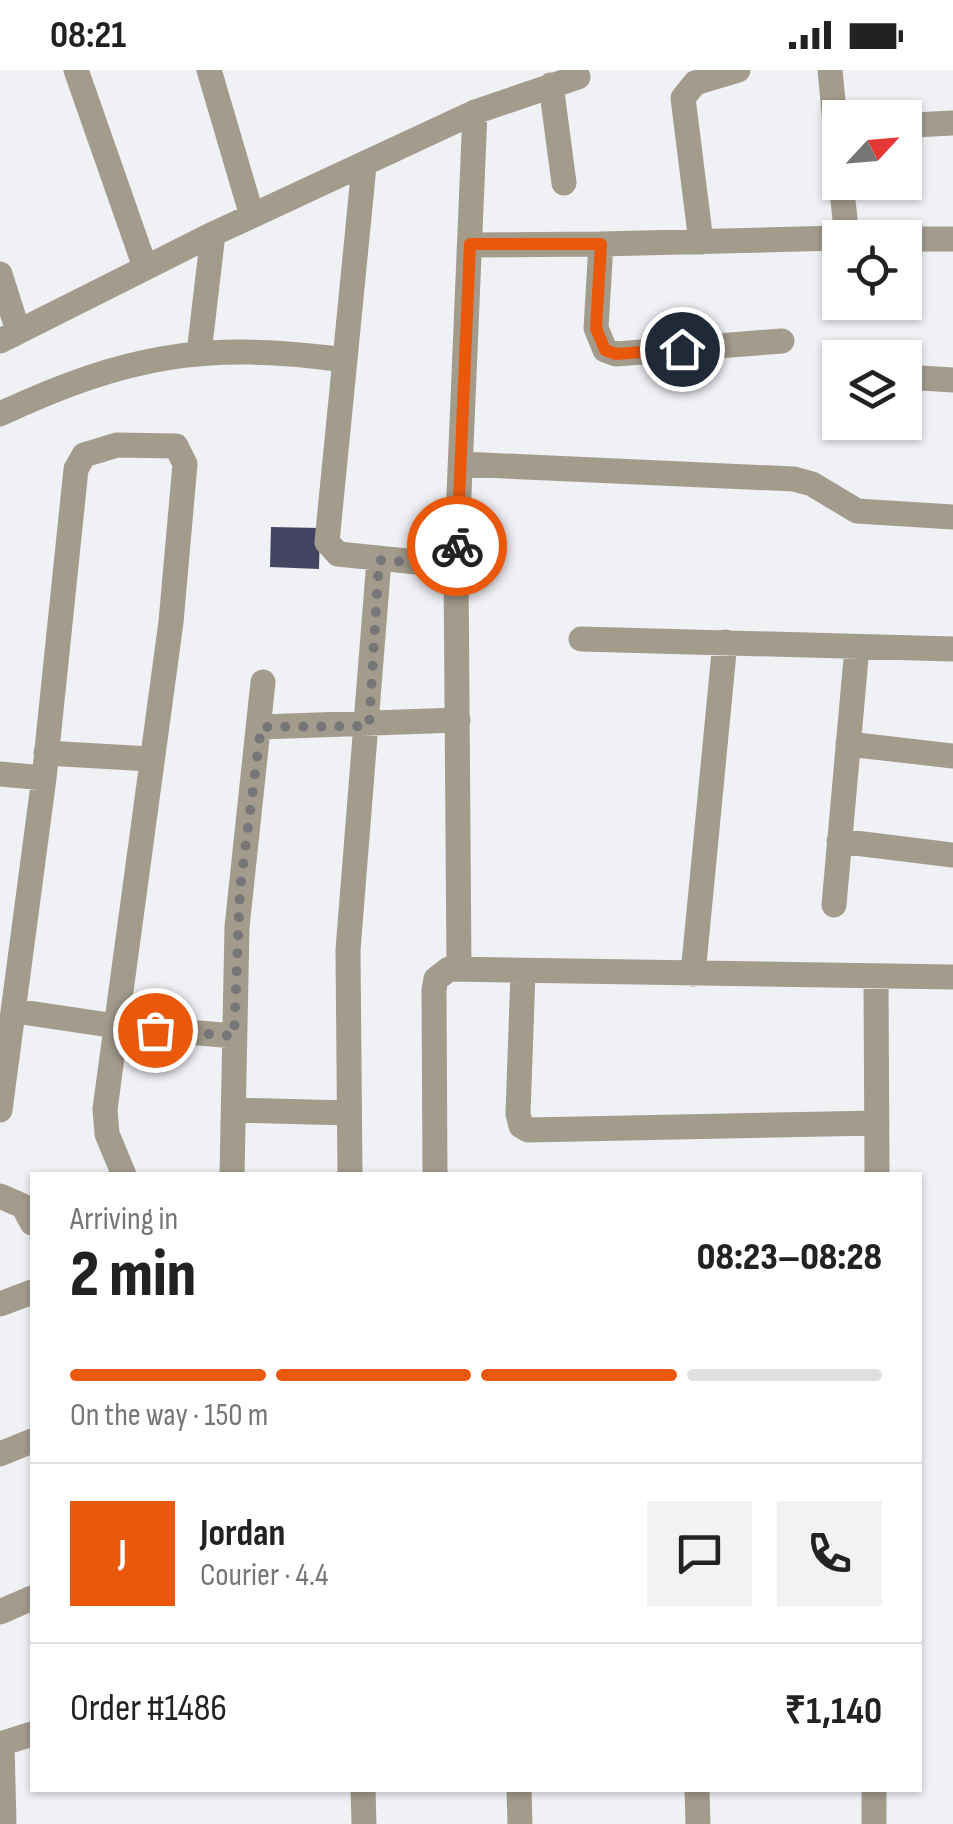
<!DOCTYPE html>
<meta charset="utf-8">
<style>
body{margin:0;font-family:"Sofia Sans Condensed",sans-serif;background:#f2f2f2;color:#222;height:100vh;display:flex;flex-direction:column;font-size:38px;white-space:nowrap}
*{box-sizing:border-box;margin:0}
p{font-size:32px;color:#767676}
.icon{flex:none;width:55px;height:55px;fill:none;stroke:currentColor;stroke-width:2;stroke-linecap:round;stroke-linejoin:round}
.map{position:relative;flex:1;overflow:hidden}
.drawer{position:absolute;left:30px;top:1102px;width:892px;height:620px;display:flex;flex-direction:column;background:#fff;border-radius:0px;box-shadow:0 2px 8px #0004}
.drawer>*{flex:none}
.needle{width:65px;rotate:64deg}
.tools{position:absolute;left:822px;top:30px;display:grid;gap:20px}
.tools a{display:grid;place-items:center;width:100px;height:100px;border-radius:0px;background:#fff;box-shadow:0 2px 8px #0004;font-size:50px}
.pin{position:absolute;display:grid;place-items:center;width:85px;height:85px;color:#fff;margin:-42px;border:5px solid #fff;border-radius:50%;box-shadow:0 2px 10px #0007}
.courier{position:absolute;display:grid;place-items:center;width:100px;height:100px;margin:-50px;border:8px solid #ea580c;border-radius:50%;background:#fff;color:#222;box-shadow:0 2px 12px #0007}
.summary em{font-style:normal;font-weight:800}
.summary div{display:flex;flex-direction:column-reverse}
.summary{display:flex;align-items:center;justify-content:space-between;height:170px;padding:0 40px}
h1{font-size:65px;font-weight:800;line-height:75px}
.bar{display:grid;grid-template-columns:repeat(4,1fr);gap:15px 10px;align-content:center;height:120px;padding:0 40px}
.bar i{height:12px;border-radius:8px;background:#e0e0e0}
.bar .current{background:#ea580c}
.bar p{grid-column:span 4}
.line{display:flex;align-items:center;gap:25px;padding:0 40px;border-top:2px solid #e0e0e0}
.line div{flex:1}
.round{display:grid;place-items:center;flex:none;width:105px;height:105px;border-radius:0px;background:#f2f2f2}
.status{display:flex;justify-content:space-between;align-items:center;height:70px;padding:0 50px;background:#fff;direction:ltr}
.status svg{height:28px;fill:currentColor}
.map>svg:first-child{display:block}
.building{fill:#434462}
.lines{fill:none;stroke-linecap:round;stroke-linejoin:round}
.minor{stroke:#a39b8c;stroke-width:25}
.done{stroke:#767679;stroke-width:10;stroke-dasharray:0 18}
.route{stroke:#ea580c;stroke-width:12}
</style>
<div class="status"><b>08:21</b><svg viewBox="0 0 49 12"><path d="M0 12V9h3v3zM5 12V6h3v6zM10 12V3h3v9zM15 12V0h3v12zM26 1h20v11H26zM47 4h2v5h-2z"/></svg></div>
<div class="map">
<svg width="953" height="1754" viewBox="0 0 953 1754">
<rect width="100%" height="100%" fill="#f0f1f5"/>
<!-- building -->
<path class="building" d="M271,457L320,458L319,499L270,497Z"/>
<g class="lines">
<!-- minor -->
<path class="minor" d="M76,0L145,197
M209,0L252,146
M830,0L840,103
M551,15L564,113
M913,55L953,53
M364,96L327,472L338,484L456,496
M841,112L847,168
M905,169H953
M701,172L683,28L695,13L738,0
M470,175L601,174
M0,204L18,261
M0,271L213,164L475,42L578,7
M782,271L616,284L605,280L596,258L601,174L840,168
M199,283L213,164
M905,307L953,310
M0,344C127,285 206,271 345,290
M461,394L794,409L812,414L857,441L953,447
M581,569L953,579
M261,657L458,650
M848,674L953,686
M46,683L150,689
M0,704L44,708
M839,771L953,785
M834,835L857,577
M459,898L456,496L475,42
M523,903L518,1044L521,1056L528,1060L877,1053
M693,904L725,572
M876,908L877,1105
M15,941L116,956L234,966
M0,1040L44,708L76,399L84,385L117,375L176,376L185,394L171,552L105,1039L107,1064L124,1105
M235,1040L348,1043
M232,1105L237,857L263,612
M350,1105L348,880L379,490
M435,1105L434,920L436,909L449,899L953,907
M0,1126L23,1136L32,1153
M0,1234L32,1222
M0,1384L32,1371
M0,1542L32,1528
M0,1674L32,1664
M2,1674L4,1754
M363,1720L364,1754
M519,1720L520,1754
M697,1720L698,1754
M874,1754V1720"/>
</g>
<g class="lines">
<!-- done -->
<path class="done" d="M155,960L234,966L240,819L261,657L369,656L379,490L456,496L457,476"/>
<!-- route -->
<path class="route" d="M457,476L470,174H601L596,258L605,280L616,284L682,279"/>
</g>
</svg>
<div class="tools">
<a><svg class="needle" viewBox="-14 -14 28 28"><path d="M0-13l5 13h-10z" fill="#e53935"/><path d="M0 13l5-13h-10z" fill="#767676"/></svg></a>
<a><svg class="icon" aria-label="locate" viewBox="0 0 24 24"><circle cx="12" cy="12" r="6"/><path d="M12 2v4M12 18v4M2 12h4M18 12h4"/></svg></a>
<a><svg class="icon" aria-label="layers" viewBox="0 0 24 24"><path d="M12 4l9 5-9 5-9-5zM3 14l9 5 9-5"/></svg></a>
</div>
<div class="pin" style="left:155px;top:960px;background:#ea580c"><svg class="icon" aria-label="bag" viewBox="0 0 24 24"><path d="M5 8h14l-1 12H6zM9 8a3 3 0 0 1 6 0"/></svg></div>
<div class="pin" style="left:682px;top:279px;background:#1f2937"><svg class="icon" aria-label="home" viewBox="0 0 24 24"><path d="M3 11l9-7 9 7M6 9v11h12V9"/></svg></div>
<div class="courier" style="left:457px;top:476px"><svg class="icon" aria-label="bike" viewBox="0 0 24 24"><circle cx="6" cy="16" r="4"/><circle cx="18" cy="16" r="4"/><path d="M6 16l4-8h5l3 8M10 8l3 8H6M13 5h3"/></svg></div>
<section class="drawer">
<div class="summary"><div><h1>2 min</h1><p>Arriving in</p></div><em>08:23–08:28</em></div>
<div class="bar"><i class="current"></i><i class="current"></i><i class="current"></i><i></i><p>On the way · 150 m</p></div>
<div class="line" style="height:180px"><b class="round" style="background:#ea580c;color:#fff">J</b><div><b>Jordan</b><p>Courier · 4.4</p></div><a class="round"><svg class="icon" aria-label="chat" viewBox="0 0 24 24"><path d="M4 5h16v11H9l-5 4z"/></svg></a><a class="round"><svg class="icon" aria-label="phone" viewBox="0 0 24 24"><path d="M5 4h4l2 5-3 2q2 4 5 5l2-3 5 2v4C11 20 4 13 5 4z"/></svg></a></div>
<div class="line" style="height:130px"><div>Order #1486</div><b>₹1,140</b></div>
</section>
</div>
